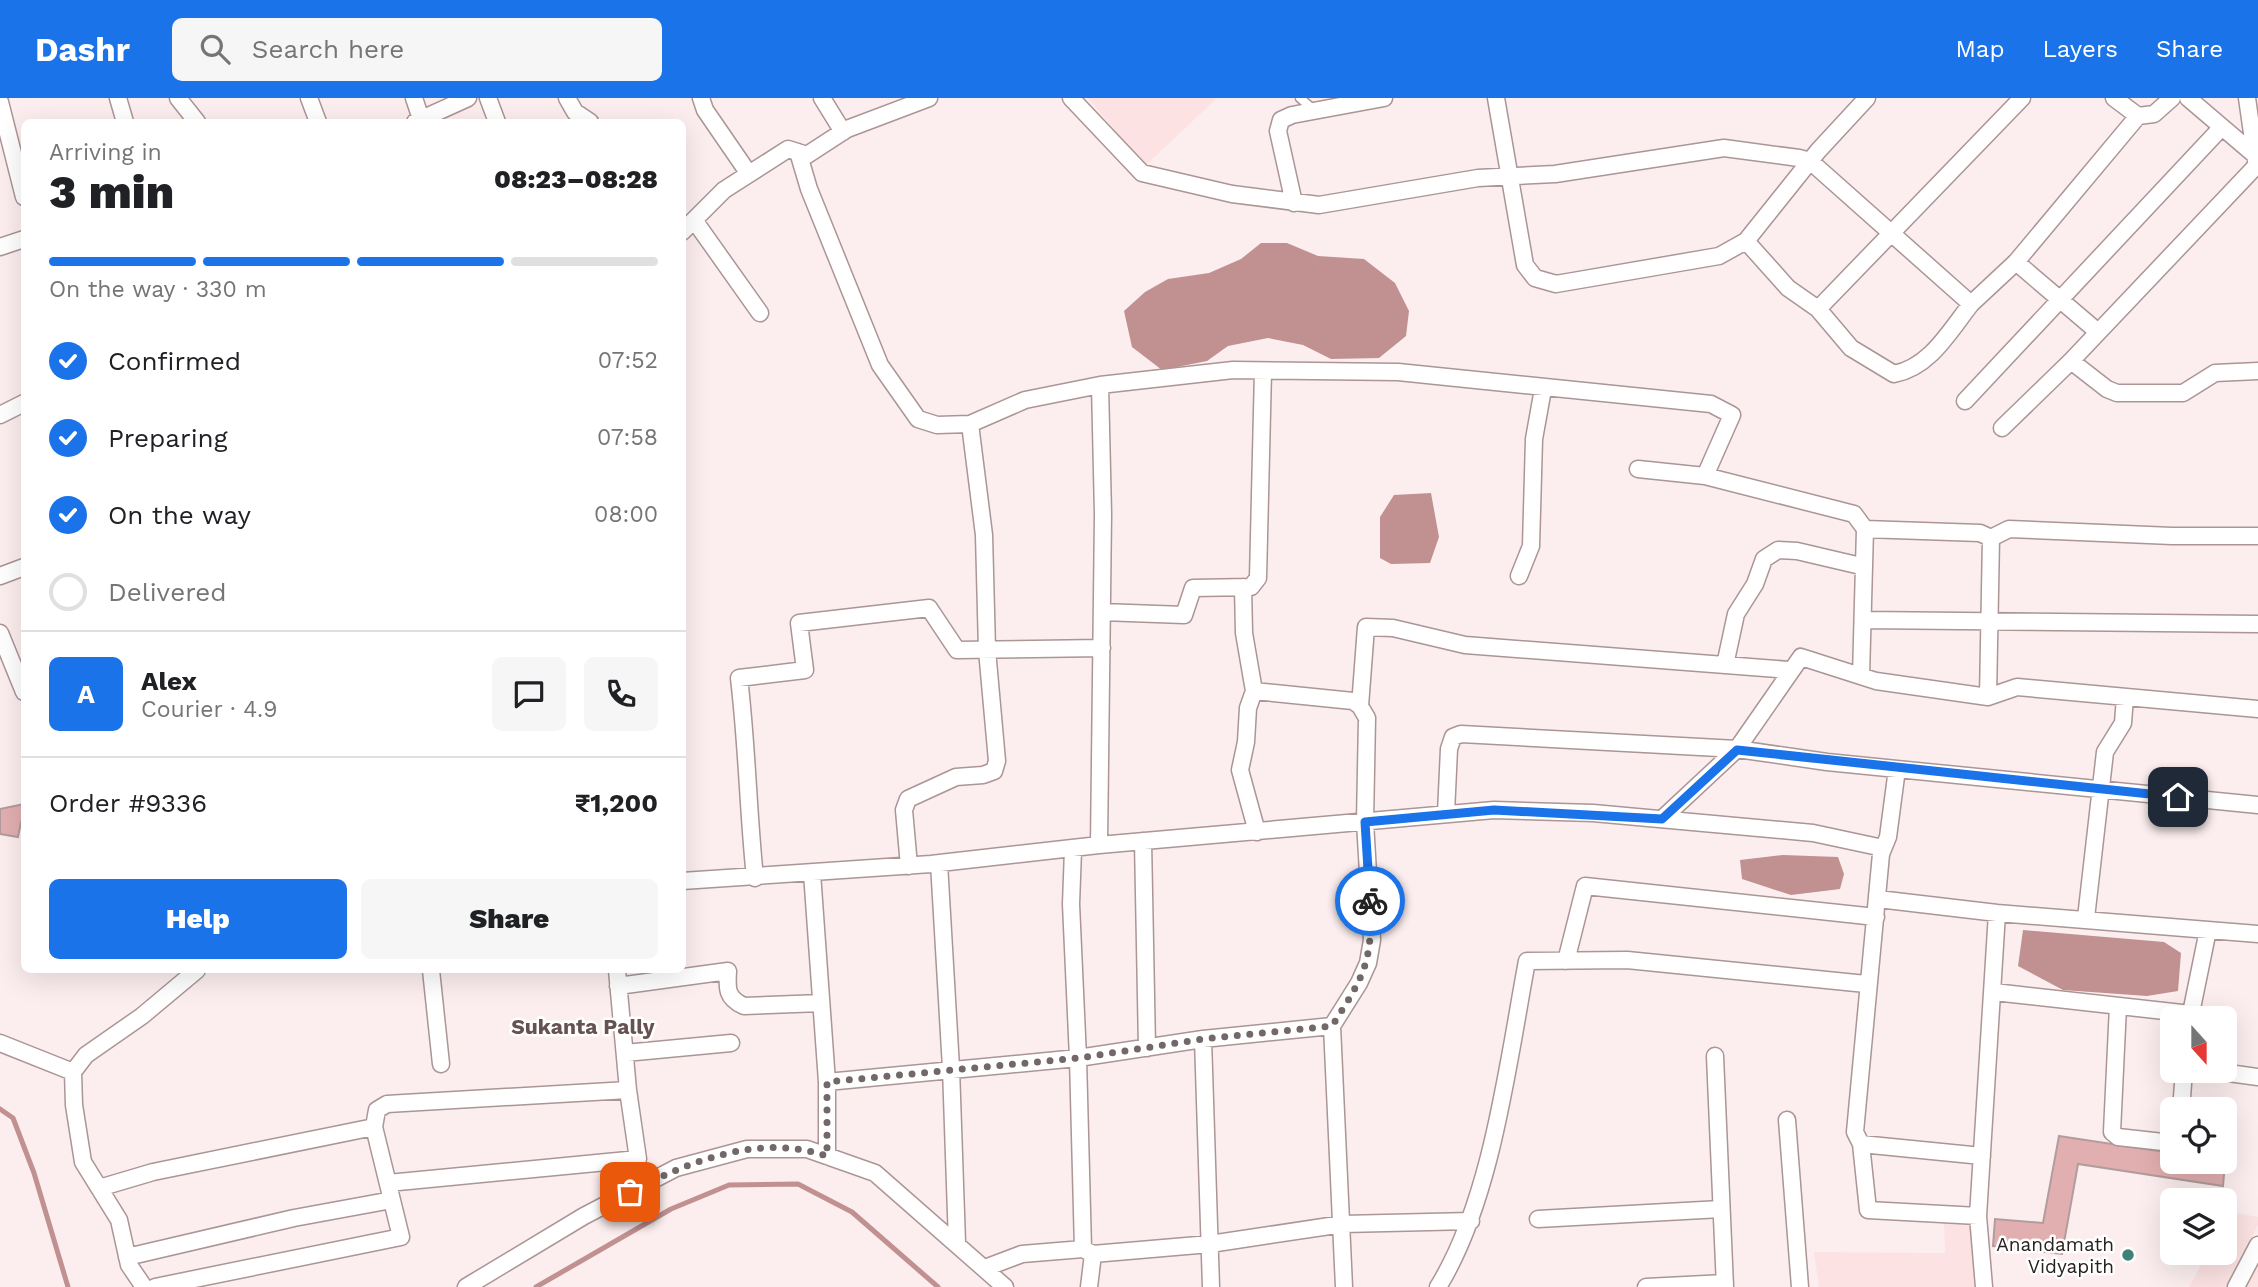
<!DOCTYPE html>
<meta charset="utf-8">
<style>
body{margin:0;font-family:"Work Sans",sans-serif;background:#f6f6f6;color:#202124;height:100vh;display:flex;flex-direction:column;font-size:26px;white-space:nowrap}
*{box-sizing:border-box;margin:0}
p{font-size:23px;color:#757577}
.icon{flex:none;width:38px;height:38px;fill:none;stroke:currentColor;stroke-width:2;stroke-linecap:round;stroke-linejoin:round}
.map{position:relative;flex:1;overflow:hidden}
.side{position:absolute;left:21px;top:21px;width:665px;height:854px;display:flex;flex-direction:column;background:#fff;border-radius:10px;box-shadow:0 7px 28px #0002}
.side>*{flex:none}
.needle{width:46px;rotate:159deg}
.buttons{position:absolute;left:2160px;top:908px;display:grid;gap:14px}
.buttons a{display:grid;place-items:center;width:77px;height:77px;border-radius:10px;background:#fff;box-shadow:0 7px 28px #0002;font-size:35px}
.pin{position:absolute;display:grid;place-items:center;width:60px;height:60px;color:#fff;margin:-30px;border-radius:14px;box-shadow:0 4px 10px #0006}
.courier{position:absolute;display:grid;place-items:center;width:70px;height:70px;margin:-35px;border:5px solid #1a73e8;border-radius:50%;background:#fff;color:#222;box-shadow:0 2px 9px #0007}
.summary em{font-style:normal;font-weight:800}
.summary div{display:flex;flex-direction:column-reverse}
.summary{display:flex;align-items:center;justify-content:space-between;height:119px;padding:0 28px}
h1{font-size:46px;font-weight:800;line-height:52px}
.bar{display:grid;grid-template-columns:repeat(4,1fr);gap:10px 7px;align-content:center;height:84px;padding:0 28px}
.bar i{height:9px;border-radius:5px;background:#e0e0e0}
.bar .active{background:#1a73e8}
.bar p{grid-column:span 4}
.line{display:flex;align-items:center;gap:18px;padding:0 28px;border-top:2px solid #e0e0e0}
.line div{flex:1}
.round{display:grid;place-items:center;flex:none;width:74px;height:74px;border-radius:10px;background:#f6f6f6}
ol{padding:0 28px;list-style:none}
li{display:flex;align-items:center;gap:21px;height:77px}
li p{margin-inline-start:auto}
li .icon{padding:7px;border-radius:50%;background:#1a73e8;color:#fff;stroke-width:4}
li:last-child{color:#757577}
li i{width:38px;height:38px;border:4px solid #e0e0e0;border-radius:50%}
.cta{display:flex;gap:14px;margin-top:auto;padding:14px 28px}
.cta a{flex:1;height:80px;border-radius:10px;background:#1a73e8;color:#fff;font-size:28px;font-weight:800;line-height:80px;text-align:center}
.cta a+a{background:#f6f6f6;color:#202124}
header{display:flex;align-items:center;gap:42px;box-sizing:border-box;height:98px;padding:0 35px;background:#1a73e8;color:#fff}
header strong{font-size:33px}
nav{display:flex;gap:38px;margin-inline-start:auto;font-size:24px}
.search{width:490px;height:63px;background:#f6f6f6;display:flex;align-items:center;gap:18px;box-sizing:border-box;padding:0 24px;border-radius:10px;color:#757577;font-size:26px}
.map>svg:first-child{display:block}
.built{fill:#fce2e2}
.water{fill:#c19091}
.lines{fill:none;stroke-linecap:round;stroke-linejoin:round}
.stream{stroke:#c19091;stroke-width:5}
.building{fill:#e2afb0;stroke:#b29c9d;stroke-width:2}
.lane-casing{stroke:#ab9595;stroke-width:11}
.street-casing{stroke:#ab9595;stroke-width:19}
.lane{stroke:#fff;stroke-width:8}
.street{stroke:#fff;stroke-width:16}
.done{stroke:#736868;stroke-width:7;stroke-dasharray:0 12.6}
.route{stroke:#1a73e8;stroke-width:9}
.poi-dot{fill:#3e8276;stroke:#fff;stroke-width:2.5}
.labels{text-anchor:middle;dominant-baseline:central;stroke-width:5;stroke-linejoin:round;paint-order:stroke}
.poi-label{font-size:19px;fill:#292020;stroke:#fff;text-anchor:end}
.neighbourhood-label{font-size:21px;font-weight:bold;fill:#665253;stroke:#fff}
</style>
<header>
<strong>Dashr</strong>
<div class="search"><svg class="icon" aria-label="search" viewBox="0 0 24 24"><circle cx="10" cy="10" r="6"/><path d="M15 15l6 6"/></svg>Search here</div>
<nav><a>Map</a><a>Layers</a><a>Share</a></nav>
</header>
<div class="map">
<svg width="2258" height="1189" viewBox="0 0 2258 1189">
<rect width="100%" height="100%" fill="#fceeee"/>
<!-- built -->
<path class="built" d="M1088,0H1217L1145,68Z
M2231,1114L2258,1119V1127L2244,1155L2258,1165V1189H2189L2208,1155H2224V1127Z
M1944,1124L1972,1126L1974,1189H1819L1814,1154L1945,1155Z"/>
<!-- water -->
<path class="water" d="M1261,145H1287L1318,158L1364,161L1395,185L1409,213L1406,238L1379,260L1331,261L1303,247L1268,240L1228,248L1207,263L1162,272L1132,249L1124,213L1145,194L1168,181L1209,175L1241,161Z
M1431,395L1439,439L1430,465L1391,466L1380,460V419L1394,397Z
M1783,757L1838,759L1844,776L1840,791L1791,797L1742,781L1740,762Z
M2023,832L2164,844L2181,855L2178,893L2147,898L2063,892L2018,868Z"/>
<g class="lines">
<!-- stream -->
<path class="stream" d="M0,1011L13,1020L34,1075L68,1189
M536,1189L671,1111L729,1087L798,1086L852,1114L938,1189"/>
</g>
<!-- building -->
<path class="building" d="M24,706V723L21,724L18,739L0,736V711Z
M2059,1038L2172,1055V1064H2225L2223,1088L2078,1066L2062,1156L1993,1148L1995,1121L2043,1125Z"/>
<g class="lines">
<defs>
<path id="lane" d="M1300,0L1314,12"/>
<path id="street" d="M118,0L125,24
M178,0L197,24
M309,0L318,24
M414,0L422,24
M488,0L497,24
M567,0L575,14L590,24
M701,0L705,12L749,76
M822,0L843,34
M1071,0L1142,75L1232,96L1319,107L1478,80L1555,76L1724,50L1799,60L1810,63L1971,206L2016,164L2138,18
M1496,0L1525,167L1535,180L1556,186L1719,158L1746,143L1818,53L1867,0
M2114,0L2138,18L2154,16L2172,0
M2188,0L2256,58
M2247,0L2256,63
M0,4L24,99
M415,24L468,0
M798,54L809,91L880,267L918,321L937,327L970,326
M1294,105L1278,33L1281,22L1292,17L1384,0
M694,122L760,215
M682,134L724,92L788,51L807,57L847,31L929,0
M1746,143L1788,190L1818,211L2022,0
M0,149L24,141
M2016,164L2098,234
M1818,211L1851,250L1894,276C1930,269 1949,234 1971,206
M2071,263L2107,291L2117,295H2183L2215,275L2258,273
M1965,303L2221,30
M0,317L24,305
M2002,330L2071,263L2257,67
M1638,371L1705,378
M0,478L24,469
M1519,478L1531,448L1534,341L1543,291
M1243,489L1244,535L1254,593L1353,603L1360,608L1367,620L1365,724L1372,842L1368,865L1359,885L1332,928L1344,1189
M1102,514L1184,517L1193,490L1251,489L1258,480L1263,273
M1864,522L2258,526
M0,535L24,594
M1725,567L1736,516L1755,486L1764,461L1778,452L1797,453L1861,468
M1861,578L1865,431
M1254,593L1248,610L1246,644L1240,672L1257,734
M1988,599L1991,440
M1360,608L1366,529L1393,530L1465,547L1789,572
M1897,671L1888,739L1881,756L1855,1034L1861,1046L1868,1112L1978,1118
M1446,715L1449,651L1453,639L1461,636L1737,651L1827,664L2258,707
M1662,721L1737,651L1801,559L1876,583L1988,599L2017,589L2258,611
M1143,743L1147,950
M1099,747L1103,416L1100,287
M1073,752L1071,806L1078,960L1203,941L1332,928
M939,765L951,970L957,1145
M909,768L904,712L908,701L956,679L983,677L994,673L997,663L987,552L984,437L970,326L1025,302L1100,287L1233,272L1398,274L1711,306L1732,317L1705,378L1854,416L1865,431L1980,435L1991,440L2009,431L2172,438H2258
M812,775L827,984L1078,960L1083,1151L1093,1156L1210,1146L1343,1126L1471,1123
M755,780C748,713 747,646 739,580L805,572L799,525L929,510L957,552L1102,550
M682,783L931,766L1099,747L1494,712L1593,715L1813,735L1883,750
M1878,801L1997,815L2258,836
M2086,820L2105,654L2123,625L2125,599
M1566,863L1585,788L1876,819
M431,872L441,966
M618,888L728,873C727,890 726,900 744,908L821,905
M1994,894L2191,916
M2118,908L2112,1034L2118,1039L2172,1045
M2190,920L2208,832
M1203,941L1211,1189
M0,945L73,974
M625,955L731,945
M1715,958L1725,1189
M2214,973L2258,979
M827,984V1058
M2181,1012L2184,973
M1787,1022L1800,1189
M1861,1046L1982,1058
M388,1085L638,1061L628,992
M99,1090L153,1074L374,1029L377,1012L387,1006L628,992L617,872
M1538,1121L1721,1111
M127,1159L294,1120L392,1102
M985,1170L1022,1156L1083,1151
M144,1189L129,1167L119,1122L83,1064L74,1007L73,974L86,957L142,918L197,872
M155,1189L401,1139L374,1029
M466,1189L584,1118L676,1070L747,1051H807L875,1075L1005,1189
M1089,1189L1093,1156
M1438,1189C1492,1102 1508,964 1527,863L1627,862L1866,886
M1646,1189L1725,1185
M1984,1189L1978,1118L1997,815
M2236,1189L2258,1147"/>
</defs>
<!-- lane casing -->
<use href="#lane" class="lane-casing"/>
<!-- street casing -->
<use href="#street" class="street-casing"/>
<!-- lane -->
<use href="#lane" class="lane"/>
<!-- street -->
<use href="#street" class="street"/>
</g>
<g class="lines">
<!-- done -->
<path class="done" d="M630,1094C690,1063 760,1035 827,1058V984L1079,960L1203,941L1332,928C1364,878 1373,864 1370,803"/>
<!-- route -->
<path class="route" d="M1370,803L1365,724L1494,712L1662,721L1737,652L2178,699"/>
</g>
<!-- markers -->
<circle class="poi-dot" cx="2128" cy="1157" r="7"/>
<g class="labels">
<!-- poi labels -->
<g class="poi-label">
<text x="2114" y="1146">Anandamath<tspan x="2114" dy="22">Vidyapith</tspan></text>
</g>
<!-- neighbourhood labels -->
<g class="neighbourhood-label">
<text x="583" y="928">Sukanta Pally</text>
</g>
</g>
</svg>
<div class="buttons">
<a><svg class="needle" viewBox="-14 -14 28 28"><path d="M0-13l5 13h-10z" fill="#e53935"/><path d="M0 13l5-13h-10z" fill="#757577"/></svg></a>
<a><svg class="icon" aria-label="locate" viewBox="0 0 24 24"><circle cx="12" cy="12" r="6"/><path d="M12 2v4M12 18v4M2 12h4M18 12h4"/></svg></a>
<a><svg class="icon" aria-label="layers" viewBox="0 0 24 24"><path d="M12 4l9 5-9 5-9-5zM3 14l9 5 9-5"/></svg></a>
</div>
<div class="pin" style="left:630px;top:1094px;background:#ea580c"><svg class="icon" aria-label="bag" viewBox="0 0 24 24"><path d="M5 8h14l-1 12H6zM9 8a3 3 0 0 1 6 0"/></svg></div>
<div class="pin" style="left:2178px;top:699px;background:#1f2937"><svg class="icon" aria-label="home" viewBox="0 0 24 24"><path d="M3 11l9-7 9 7M6 9v11h12V9"/></svg></div>
<div class="courier" style="left:1370px;top:803px"><svg class="icon" aria-label="bike" viewBox="0 0 24 24"><circle cx="6" cy="16" r="4"/><circle cx="18" cy="16" r="4"/><path d="M6 16l4-8h5l3 8M10 8l3 8H6M13 5h3"/></svg></div>
<section class="side">
<div class="summary"><div><h1>3 min</h1><p>Arriving in</p></div><em>08:23–08:28</em></div>
<div class="bar"><i class="active"></i><i class="active"></i><i class="active"></i><i></i><p>On the way · 330 m</p></div>
<ol>
<li><svg class="icon" aria-label="check" viewBox="0 0 24 24"><path d="M5 12l5 5 9-10"/></svg>Confirmed<p>07:52</p></li>
<li><svg class="icon" aria-label="check" viewBox="0 0 24 24"><path d="M5 12l5 5 9-10"/></svg>Preparing<p>07:58</p></li>
<li><svg class="icon" aria-label="check" viewBox="0 0 24 24"><path d="M5 12l5 5 9-10"/></svg>On the way<p>08:00</p></li>
<li><i></i>Delivered</li>
</ol>
<div class="line" style="height:126px"><b class="round" style="background:#1a73e8;color:#fff">A</b><div><b>Alex</b><p>Courier · 4.9</p></div><a class="round"><svg class="icon" aria-label="chat" viewBox="0 0 24 24"><path d="M4 5h16v11H9l-5 4z"/></svg></a><a class="round"><svg class="icon" aria-label="phone" viewBox="0 0 24 24"><path d="M5 4h4l2 5-3 2q2 4 5 5l2-3 5 2v4C11 20 4 13 5 4z"/></svg></a></div>
<div class="line" style="height:91px"><div>Order #9336</div><b>₹1,200</b></div>
<div class="cta"><a>Help</a><a>Share</a></div>
</section>
</div>
